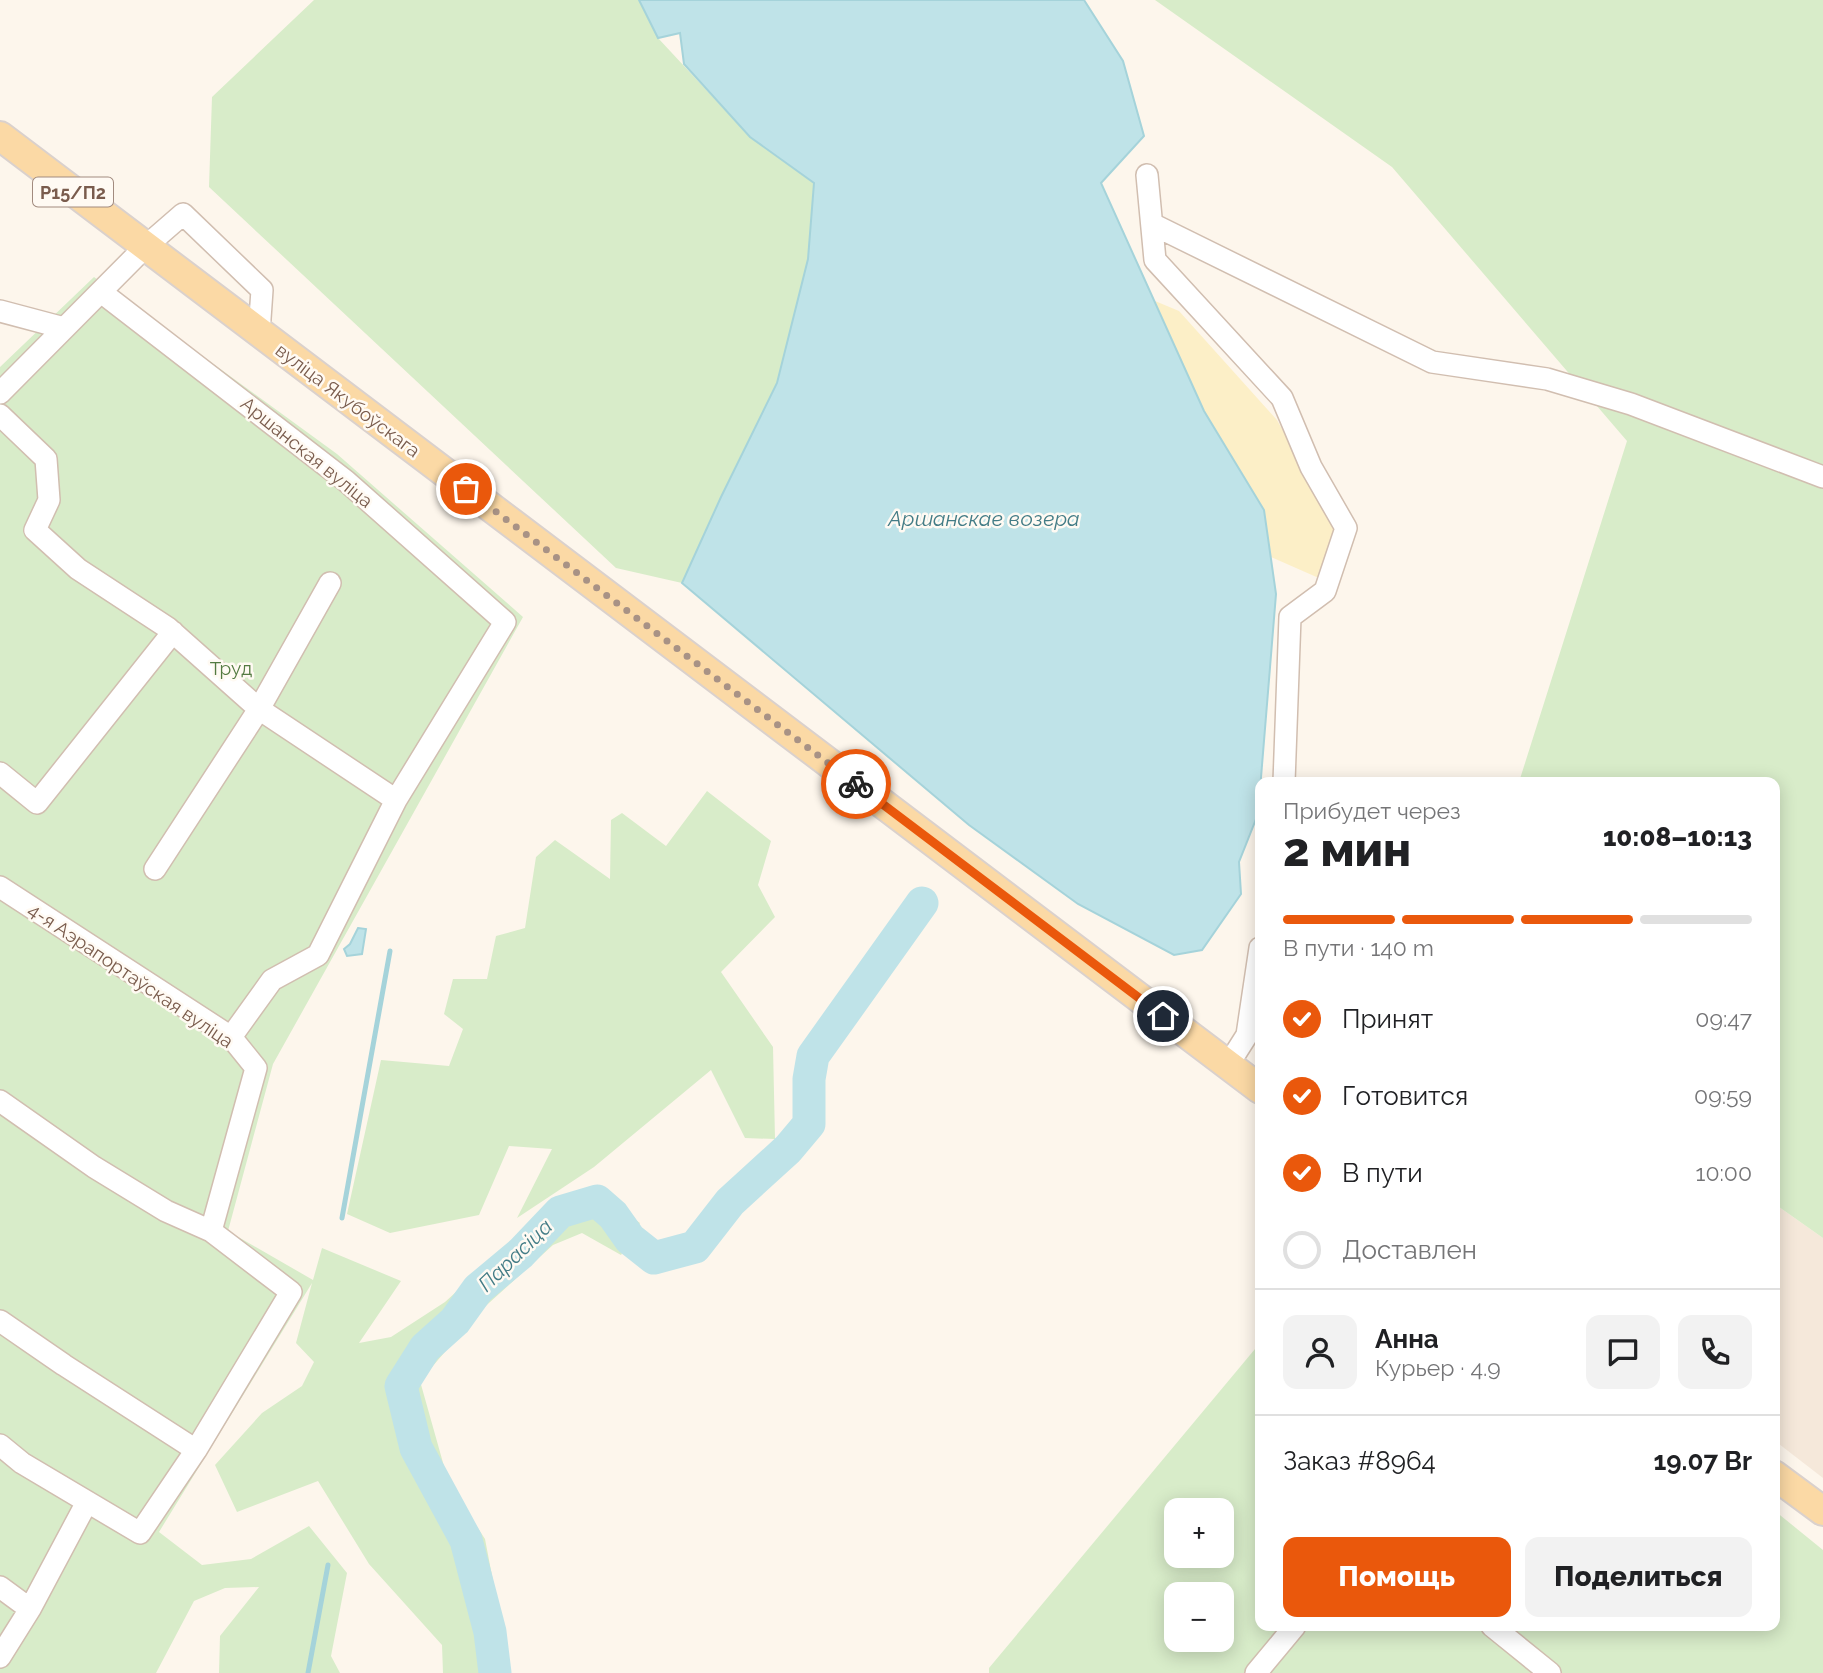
<!DOCTYPE html>
<html lang="ru">
<meta charset="utf-8">
<style>
body{margin:0;font-family:Raleway,sans-serif;background:#f2f2f2;color:#202124;height:100vh;display:flex;flex-direction:column;font-size:26px;white-space:nowrap}
*{box-sizing:border-box;margin:0}
p{font-size:23px;color:#757577}
.icon{flex:none;width:38px;height:38px;fill:none;stroke:currentColor;stroke-width:2;stroke-linecap:round;stroke-linejoin:round}
.map{position:relative;flex:1;overflow:hidden}
.panel{position:absolute;left:1255px;top:777px;width:525px;height:854px;display:flex;flex-direction:column;background:#fff;border-radius:14px;box-shadow:0 4px 18px #0003}
.panel>*{flex:none}
.buttons{position:absolute;left:1164px;top:1498px;display:grid;gap:14px}
.buttons a{display:grid;place-items:center;width:70px;height:70px;border-radius:14px;background:#fff;box-shadow:0 4px 18px #0003;font-size:35px}
.pin{position:absolute;display:grid;place-items:center;width:60px;height:60px;color:#fff;margin:-30px;border:4px solid #fff;border-radius:50%;box-shadow:0 2px 7px #0007}
.courier{position:absolute;display:grid;place-items:center;width:70px;height:70px;margin:-35px;border:5px solid #ea580c;border-radius:50%;background:#fff;color:#222;box-shadow:0 2px 9px #0007}
.headline em{font-style:normal;font-weight:800}
.headline div{display:flex;flex-direction:column-reverse}
.headline{display:flex;align-items:center;justify-content:space-between;height:119px;padding:0 28px}
h1{font-size:46px;font-weight:800;line-height:52px}
.bar{display:grid;grid-template-columns:repeat(4,1fr);gap:10px 7px;align-content:center;height:84px;padding:0 28px}
.bar i{height:9px;border-radius:5px;background:#e0e0e0}
.bar .selected{background:#ea580c}
.bar p{grid-column:span 4}
.line{display:flex;align-items:center;gap:18px;padding:0 28px;border-top:2px solid #e0e0e0}
.line div{flex:1}
.round{display:grid;place-items:center;flex:none;width:74px;height:74px;border-radius:14px;background:#f2f2f2}
ol{padding:0 28px;list-style:none}
li{display:flex;align-items:center;gap:21px;height:77px}
li p{margin-inline-start:auto}
li .icon{padding:7px;border-radius:50%;background:#ea580c;color:#fff;stroke-width:4}
li:last-child{color:#757577}
li i{width:38px;height:38px;border:4px solid #e0e0e0;border-radius:50%}
.action{display:flex;gap:14px;margin-top:auto;padding:14px 28px}
.action a{flex:1;height:80px;border-radius:14px;background:#ea580c;color:#fff;font-size:28px;font-weight:800;line-height:80px;text-align:center}
.action a+a{background:#f2f2f2;color:#202124}
.map>svg:first-child{display:block}
.residential{fill:#f5e8da}
.green{fill:#d8ecc9;fill-rule:evenodd}
.sand{fill:#fcefc7}
.water{fill:#bfe3e8;stroke:#a5d3da;stroke-width:2}
.lines{fill:none;stroke-linecap:round;stroke-linejoin:round}
.stream{stroke:#a5d3da;stroke-width:5}
.river{stroke:#bfe3e8;stroke-width:33}
.minor-casing{stroke:#d1beb0;stroke-width:24}
.major-casing{stroke:#dad1cd;stroke-width:32}
.minor{stroke:#fff;stroke-width:21}
.major{stroke:#fbd9a5;stroke-width:28}
.done{stroke:#a89285;stroke-width:7;stroke-dasharray:0 12.6}
.route{stroke:#ea580c;stroke-width:9}
.labels{text-anchor:middle;dominant-baseline:central;stroke-width:5;stroke-linejoin:round;paint-order:stroke}
.shield{fill:#fffaf3;stroke:#a28b7f;stroke-width:2}
.shield-label{font-size:18px;font-weight:bold;fill:#7a5c4d}
.street-label{font-size:19px;fill:#7a5c4d;stroke:#fffaf3}
.park-label{font-size:19px;fill:#537a41;stroke:#fffaf3}
.water-label{font-size:21px;font-style:italic;fill:#437c86;stroke:#fffaf3}
</style>
<div class="map">
<svg width="1823" height="1673" viewBox="0 0 1823 1673">
<rect width="100%" height="100%" fill="#fdf6ec"/>
<!-- residential -->
<path class="residential" d="M1775,1204L1823,1238V1478L1775,1441Z"/>
<!-- green -->
<path class="green" d="M314,0H639L658,38L750,137L814,183L808,259L777,383L721,497L682,583L616,568L209,187L212,97Z
M1155,0H1823V1238L1775,1204L1774,782H1519L1627,441L1392,167Z
M94,277L337,454L523,617L273,1064L228,1231L313,1280L322,1248L401,1281L359,1343L391,1337L445,1302L549,1207L596,1192L640,1223L621,1255L582,1233L553,1245L479,1312L420,1381L449,1484L485,1539L506,1649L487,1673H443L442,1645L369,1564L318,1481L237,1512L215,1465L262,1413L302,1386L314,1362L296,1343L312,1283L159,1532L202,1565L251,1559L309,1526L347,1573L331,1656L340,1673H219L220,1636L259,1587L225,1588L194,1601L156,1673H0V367Z
M707,791L771,841L758,885L775,917L721,972L773,1047L775,1139L745,1138L711,1070L594,1167L517,1218L552,1149L509,1146L479,1215L390,1233L347,1214L381,1060L449,1066L463,1029L444,1014L453,979H487L496,936L525,928L536,857L555,840L610,879L611,820L622,813L666,846Z
M1260,1343V1626H1774L1775,1511L1823,1550V1673H989V1668ZM1176,1510H1222V1556H1176ZM1176,1594H1222V1640H1176Z"/>
<!-- sand -->
<path class="sand" d="M1155,301L1179,311L1277,420L1338,530L1321,579L1271,557L1264,510L1204,411Z"/>
<!-- water -->
<path class="water" d="M639,0H1084L1123,61L1144,136L1101,183L1204,411L1264,510L1276,594L1258,814L1239,862L1241,894L1202,950L1174,955L1078,904L969,825L682,583L721,497L777,383L808,259L814,183L750,137L684,64L680,33L658,38Z
M358,928L366,929L362,954L347,956L344,949L350,944Z"/>
<g class="lines">
<!-- stream -->
<path class="stream" d="M342,1218L390,951
M308,1673L328,1565"/>
<!-- river -->
<path class="river" d="M495,1673L490,1632L466,1540L416,1448L401,1386L425,1348L455,1321L478,1289L521,1253L560,1212L597,1201L613,1215L630,1239L654,1258L695,1247L730,1202L788,1149L809,1124V1079L813,1056L922,903"/>
<defs>
<path id="minor" d="M1147,175L1155,260L1282,398L1311,467L1346,528L1325,591L1290,617L1284,782
M1152,224L1432,362L1547,379L1631,404L1823,477
M101,292L346,481L505,622L396,800L318,955L272,980L231,1037
M0,311L64,328
M0,393L145,247L183,214L262,290L259,333
M0,415L46,459L49,500L35,530L78,569L168,628L259,709L396,800
M0,773L37,803L173,632
M155,869L259,709L330,583
M0,887L231,1037L256,1068L211,1231
M1228,1065L1247,1035L1260,948
M0,1101L94,1167L166,1211L211,1231L291,1292L196,1450L140,1533L22,1463L0,1445
M0,1321L64,1365L196,1450
M0,1587L30,1609
M1492,1626L1550,1673
M0,1657L30,1609L87,1502
M1256,1673L1295,1626"/>
<path id="major" d="M0,136L1260,1089
M1774,1475L1823,1511"/>
</defs>
<!-- minor casing -->
<use href="#minor" class="minor-casing"/>
<!-- major casing -->
<use href="#major" class="major-casing"/>
<!-- minor -->
<use href="#minor" class="minor"/>
<!-- major -->
<use href="#major" class="major"/>
</g>
<g class="lines">
<!-- done -->
<path class="done" d="M466,489L856,784"/>
<!-- route -->
<path class="route" d="M856,784L1163,1016"/>
</g>
<g class="labels">
<!-- shield labels -->
<rect class="shield" x="33" y="177.5" width="80" height="29" rx="5"/>
<g class="shield-label">
<text x="73" y="192">Р15/П2</text>
</g>
<!-- street labels -->
<g class="street-label">
<text transform="translate(348 400) rotate(37)">вуліца Якубоўскага</text>
<text transform="translate(307 452) rotate(39)">Аршанская вуліца</text>
<text transform="translate(131 975) rotate(34)">4-я Аэрапортаўская вуліца</text>
</g>
<!-- park labels -->
<g class="park-label">
<text x="231" y="668">Труд</text>
</g>
<!-- water labels -->
<g class="water-label">
<text x="984" y="518">Аршанскае возера</text>
<text transform="translate(515 1255) rotate(-44)">Парасіца</text>
</g>
</g>
</svg>
<div class="buttons">
<a>+</a>
<a>−</a>
</div>
<div class="pin" style="left:466px;top:489px;background:#ea580c"><svg class="icon" aria-label="bag" viewBox="0 0 24 24"><path d="M5 8h14l-1 12H6zM9 8a3 3 0 0 1 6 0"/></svg></div>
<div class="pin" style="left:1163px;top:1016px;background:#1f2937"><svg class="icon" aria-label="home" viewBox="0 0 24 24"><path d="M3 11l9-7 9 7M6 9v11h12V9"/></svg></div>
<div class="courier" style="left:856px;top:784px"><svg class="icon" aria-label="bike" viewBox="0 0 24 24"><circle cx="6" cy="16" r="4"/><circle cx="18" cy="16" r="4"/><path d="M6 16l4-8h5l3 8M10 8l3 8H6M13 5h3"/></svg></div>
<section class="panel">
<div class="headline"><div><h1>2 мин</h1><p>Прибудет через</p></div><em>10:08–10:13</em></div>
<div class="bar"><i class="selected"></i><i class="selected"></i><i class="selected"></i><i></i><p>В пути · 140 m</p></div>
<ol>
<li><svg class="icon" aria-label="check" viewBox="0 0 24 24"><path d="M5 12l5 5 9-10"/></svg>Принят<p>09:47</p></li>
<li><svg class="icon" aria-label="check" viewBox="0 0 24 24"><path d="M5 12l5 5 9-10"/></svg>Готовится<p>09:59</p></li>
<li><svg class="icon" aria-label="check" viewBox="0 0 24 24"><path d="M5 12l5 5 9-10"/></svg>В пути<p>10:00</p></li>
<li><i></i>Доставлен</li>
</ol>
<div class="line" style="height:126px"><a class="round"><svg class="icon" aria-label="person" viewBox="0 0 24 24"><circle cx="12" cy="8" r="4"/><path d="M4 21q1-7 8-7t8 7"/></svg></a><div><b>Анна</b><p>Курьер · 4.9</p></div><a class="round"><svg class="icon" aria-label="chat" viewBox="0 0 24 24"><path d="M4 5h16v11H9l-5 4z"/></svg></a><a class="round"><svg class="icon" aria-label="phone" viewBox="0 0 24 24"><path d="M5 4h4l2 5-3 2q2 4 5 5l2-3 5 2v4C11 20 4 13 5 4z"/></svg></a></div>
<div class="line" style="height:91px"><div>Заказ #8964</div><b>19.07 Br</b></div>
<div class="action"><a>Помощь</a><a>Поделиться</a></div>
</section>
</div>
